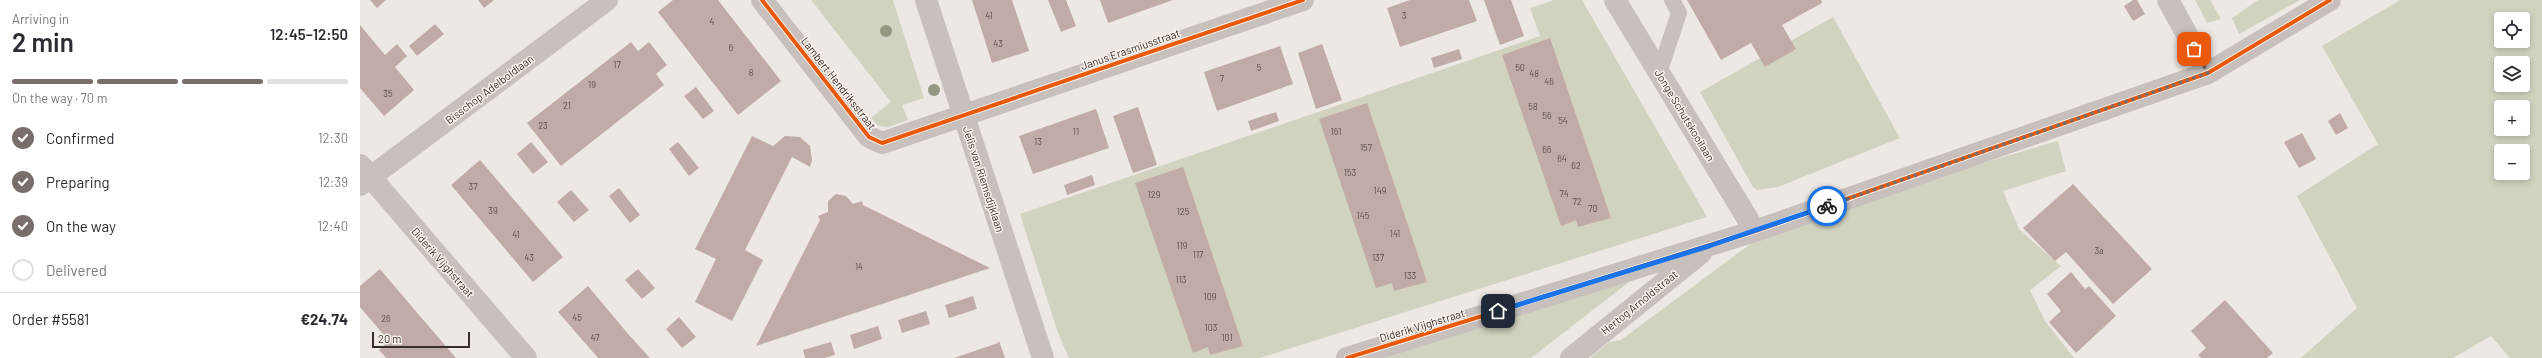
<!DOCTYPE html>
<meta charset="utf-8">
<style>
body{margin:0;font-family:Barlow,sans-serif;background:#f2f2f3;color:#2b2b33;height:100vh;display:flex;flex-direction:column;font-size:15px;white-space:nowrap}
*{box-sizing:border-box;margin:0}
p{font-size:13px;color:#7c7c81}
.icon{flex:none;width:22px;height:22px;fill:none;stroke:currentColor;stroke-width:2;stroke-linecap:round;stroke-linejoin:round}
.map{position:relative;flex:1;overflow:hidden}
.side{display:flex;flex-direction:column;background:#fff;width:360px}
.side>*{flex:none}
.tools{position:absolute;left:2134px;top:12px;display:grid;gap:8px}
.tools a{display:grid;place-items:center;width:36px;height:36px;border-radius:4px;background:#fff;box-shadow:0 2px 6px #0003;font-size:20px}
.scale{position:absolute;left:12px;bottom:10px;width:98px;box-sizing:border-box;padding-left:4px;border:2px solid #382d2a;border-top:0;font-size:11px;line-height:14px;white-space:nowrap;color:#382d2a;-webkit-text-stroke:3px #f9f2ec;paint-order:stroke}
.pin{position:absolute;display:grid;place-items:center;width:34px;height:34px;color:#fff;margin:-17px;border-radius:8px;box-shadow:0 2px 6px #0006}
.courier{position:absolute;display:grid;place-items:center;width:40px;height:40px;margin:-20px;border:3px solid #1a73e8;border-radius:50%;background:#fff;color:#222;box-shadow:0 1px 5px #0007}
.summary em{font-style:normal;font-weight:600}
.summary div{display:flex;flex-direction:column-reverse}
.summary{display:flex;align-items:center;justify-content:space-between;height:68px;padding:0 12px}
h1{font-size:26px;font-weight:600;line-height:30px}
.bar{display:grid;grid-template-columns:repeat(4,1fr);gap:6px 4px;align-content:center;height:48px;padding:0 12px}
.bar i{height:5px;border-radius:3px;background:#e1e1e2}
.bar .selected{background:#786e6b}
.bar p{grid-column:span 4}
.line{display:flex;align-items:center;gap:10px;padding:0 12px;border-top:1px solid #e1e1e2}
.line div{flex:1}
ol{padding:0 12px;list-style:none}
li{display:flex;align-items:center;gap:12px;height:44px}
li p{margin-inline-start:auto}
li .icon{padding:4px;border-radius:50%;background:#786e6b;color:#fff;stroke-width:4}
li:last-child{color:#7c7c81}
li i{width:22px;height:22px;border:2px solid #e1e1e2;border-radius:50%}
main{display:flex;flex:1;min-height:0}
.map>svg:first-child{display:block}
.green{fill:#d1d2bf;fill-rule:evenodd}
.building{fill:#c1aba6}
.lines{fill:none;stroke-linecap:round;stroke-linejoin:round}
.lane{stroke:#c7c0bd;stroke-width:16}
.street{stroke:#c7c0bd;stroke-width:22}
.cycleway-casing{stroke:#f9f2ec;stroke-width:6}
.cycleway{stroke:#e8590c;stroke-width:4}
.tree{fill:#959780}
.done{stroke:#786e6b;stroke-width:4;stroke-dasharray:0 7.2}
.route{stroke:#1a73e8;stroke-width:5}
.labels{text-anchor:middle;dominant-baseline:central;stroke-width:3;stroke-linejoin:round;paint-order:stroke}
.number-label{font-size:9px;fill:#5a4c49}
.street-label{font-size:11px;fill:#382d2a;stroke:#f9f2ec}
</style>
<main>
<section class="side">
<div class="summary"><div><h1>2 min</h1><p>Arriving in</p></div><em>12:45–12:50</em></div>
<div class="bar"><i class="selected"></i><i class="selected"></i><i class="selected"></i><i></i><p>On the way · 70 m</p></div>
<ol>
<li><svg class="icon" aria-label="check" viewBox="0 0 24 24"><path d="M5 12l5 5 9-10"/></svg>Confirmed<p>12:30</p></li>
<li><svg class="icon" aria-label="check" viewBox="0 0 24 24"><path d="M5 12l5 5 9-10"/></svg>Preparing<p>12:39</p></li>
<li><svg class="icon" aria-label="check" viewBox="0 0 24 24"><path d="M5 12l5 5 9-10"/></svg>On the way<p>12:40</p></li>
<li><i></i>Delivered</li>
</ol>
<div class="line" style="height:52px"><div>Order #5581</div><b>€24.74</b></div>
</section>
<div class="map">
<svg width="2182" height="358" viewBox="0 0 2182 358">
<rect width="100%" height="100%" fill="#eee8e4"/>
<!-- green -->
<path class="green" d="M451,0H533L564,98L542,105L548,120L529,127L518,126L511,118L531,102Z
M1194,0H1222L1347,217L900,358H709L698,333L660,214L1180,36L1170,8Z
M1835,0H1850L1861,19L1847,23Z
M1898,0H1940L1879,34L1872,18Z
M2040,0H2182V358H2150L2131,336L2093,358H1941L1997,308L1937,196L2018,144L1962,46ZM2141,19H2163V41H2141ZM2141,63H2163V85H2141ZM2141,107H2163V129H2141ZM2141,151H2163V173H2141Z
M1473,17L1540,138L1418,187L1397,190L1393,187L1340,92Z
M1698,141L1706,171L1643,191L1659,229L1701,266L1670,290L1685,321L1714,358H1230L1249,342L1261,340L1393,242L1530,190Z
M1269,282L1171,358H1020L1255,284Z"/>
<!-- building -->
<path class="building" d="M10,0H26L17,8Z
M118,0H134L124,8Z
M313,0H358L421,81L378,115L298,12Z
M612,0H652L669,51L632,63Z
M688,0H706L716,26L701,32Z
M740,0H813L748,23Z
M1050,0H1109L1117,21L1040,47L1027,8Z
M1124,0H1151L1164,36L1140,45Z
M1327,0H1461L1462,3L1422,25L1436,49L1405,67L1391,43L1361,60Z
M1773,0H1777L1785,14L1773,21L1764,6Z
M75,24L84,34L57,56L49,46Z
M0,25L25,55L37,44L47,56L35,67L54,90L24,116L0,88Z
M1190,38L1251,218L1218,227L1216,220L1201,226L1142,55Z
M271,42L278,51L289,42L307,65L296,74L304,85L201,166L167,123Z
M962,44L982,100L956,109L938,53Z
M920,46L933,84L857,111L844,72Z
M1099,49L1102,59L1074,68L1071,58Z
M336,87L354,111L343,119L324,96Z
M1007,103L1067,282L1034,291L1032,283L1016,288L959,119Z
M778,107L797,165L773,173L753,116Z
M736,109L749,148L673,174L659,136Z
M916,112L919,121L891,131L888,121Z
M1980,113L1988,128L1976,135L1968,121Z
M1942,133L1956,159L1939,168L1924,142Z
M392,136L413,146L425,136L440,137L450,146L452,160L450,167L432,157L385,250L403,260L372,321L335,302L356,259L335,249Z
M171,142L188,162L173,174L157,154Z
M318,142L339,168L329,176L309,149Z
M120,160L203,257L173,282L91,185Z
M823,167L883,346L850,355L848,347L833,353L775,183Z
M732,175L735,185L707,195L704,185Z
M1713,184L1792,269L1753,304L1706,252L1695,261L1663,228Z
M259,188L280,215L270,223L249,196Z
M211,190L229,210L214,222L197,202Z
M476,194L486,196L493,204L502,201L503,205L630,268L396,346L460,220L458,216L468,212V201Z
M20,269L59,315L96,358H26L19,350L29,341L0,307V286Z
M278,269L295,288L282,299L265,280Z
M1711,272L1725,289L1729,286L1756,316L1716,353L1689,322L1701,311L1687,294Z
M228,286L269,335L290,358H238L219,336L198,312Z
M613,296L617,309L589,318L585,305Z
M1865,300L1913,353L1907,358H1841L1838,355L1846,348L1831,331Z
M566,311L570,324L542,333L538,320Z
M319,317L336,337L322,348L306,329Z
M518,326L522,339L494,349L490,335Z
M639,341L645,358H594L638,343Z
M471,342L475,355L464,358H445L443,350Z"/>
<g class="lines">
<!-- lane -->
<path class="lane" d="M1299,73L1319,13L1312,0"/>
<!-- street -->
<path class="street" d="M402,0L509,137L522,143L943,0
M566,0L683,358
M1255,0L1395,231
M1808,0L1848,73
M0,165L166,358
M0,185L247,0
M987,358L1395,231L1848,73L1970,0
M1211,358L1341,253"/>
<defs>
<path id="cycleway" d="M402,0L509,137L522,143L943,0
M987,358L1395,231L1848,73L1970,0"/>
</defs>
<!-- cycleway casing -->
<use href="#cycleway" class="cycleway-casing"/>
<!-- cycleway -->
<use href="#cycleway" class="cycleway"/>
</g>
<!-- trees -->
<g class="tree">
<circle cx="526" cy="31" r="6"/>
<circle cx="574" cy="90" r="6"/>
</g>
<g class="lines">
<!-- done -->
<path class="done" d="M1467,206L1848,73L1834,49"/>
<!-- route -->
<path class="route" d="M1138,311L1349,246L1467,206"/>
</g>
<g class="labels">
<!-- number labels -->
<g class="number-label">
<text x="629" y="15">41</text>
<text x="1044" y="15">3</text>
<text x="352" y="21">4</text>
<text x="638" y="43">43</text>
<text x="371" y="47">6</text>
<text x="257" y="64">17</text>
<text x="899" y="67">5</text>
<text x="1160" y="67">50</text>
<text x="391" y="72">8</text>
<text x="1174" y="73">48</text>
<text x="862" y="78">7</text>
<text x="1189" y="81">46</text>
<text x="232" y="84">19</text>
<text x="28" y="93">35</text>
<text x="207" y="105">21</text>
<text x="1173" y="106">58</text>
<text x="1187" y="115">56</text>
<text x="1203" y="120">54</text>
<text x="183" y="125">23</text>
<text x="716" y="131">11</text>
<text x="976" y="131">161</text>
<text x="678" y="141">13</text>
<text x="1006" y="147">157</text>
<text x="1187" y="149">66</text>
<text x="1202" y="158">64</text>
<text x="1216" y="165">62</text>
<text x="990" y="172">153</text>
<text x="113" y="186">37</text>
<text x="1020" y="190">149</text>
<text x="1204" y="193">74</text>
<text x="794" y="194">129</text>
<text x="1217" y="201">72</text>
<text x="1233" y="208">70</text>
<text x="133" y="210">39</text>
<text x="823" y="211">125</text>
<text x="1003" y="215">145</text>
<text x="1035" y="233">141</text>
<text x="156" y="234">41</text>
<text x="822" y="245">119</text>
<text x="1739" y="250">3a</text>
<text x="838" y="254">117</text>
<text x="169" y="257">43</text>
<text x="1018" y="257">137</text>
<text x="499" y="266">14</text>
<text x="1050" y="275">133</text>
<text x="821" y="279">113</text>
<text x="850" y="296">109</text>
<text x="217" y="317">45</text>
<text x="26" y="318">26</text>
<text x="851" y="327">103</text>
<text x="235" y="337">47</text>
<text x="867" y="337">101</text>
</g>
<!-- street labels -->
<g class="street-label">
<text transform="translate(770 49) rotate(-19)">Janus Erasmiusstraat</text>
<text transform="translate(479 83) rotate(52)">Lambert Hendriksstraat</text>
<text transform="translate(129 89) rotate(-37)">Bisschop Adelboldlaan</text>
<text transform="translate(1325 115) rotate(59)">Jonge Schutskooilaan</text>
<text transform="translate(624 179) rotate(72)">Jelis van Riemsdijklaan</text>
<text transform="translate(83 262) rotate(49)">Diderik Vijghstraat</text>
<text transform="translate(1279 302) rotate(-39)">Hertog Arnoldstraat</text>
<text transform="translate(1062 325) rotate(-17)">Diderik Vijghstraat</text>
</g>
</g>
</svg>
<div class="tools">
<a><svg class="icon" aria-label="locate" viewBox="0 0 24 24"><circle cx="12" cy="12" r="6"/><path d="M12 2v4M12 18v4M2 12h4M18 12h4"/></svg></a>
<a><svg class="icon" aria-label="layers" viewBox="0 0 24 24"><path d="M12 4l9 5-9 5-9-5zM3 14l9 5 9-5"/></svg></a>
<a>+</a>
<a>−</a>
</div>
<div class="scale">20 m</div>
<div class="pin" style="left:1834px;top:49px;background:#ea580c"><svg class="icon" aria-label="bag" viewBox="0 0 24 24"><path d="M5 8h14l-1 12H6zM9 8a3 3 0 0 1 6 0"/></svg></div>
<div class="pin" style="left:1138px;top:311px;background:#1f2937"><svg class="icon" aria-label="home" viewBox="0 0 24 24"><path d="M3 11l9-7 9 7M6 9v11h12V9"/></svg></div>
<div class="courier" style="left:1467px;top:206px"><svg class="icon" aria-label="bike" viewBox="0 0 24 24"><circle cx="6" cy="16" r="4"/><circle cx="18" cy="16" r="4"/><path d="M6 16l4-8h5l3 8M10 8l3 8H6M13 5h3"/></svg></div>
</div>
</main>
